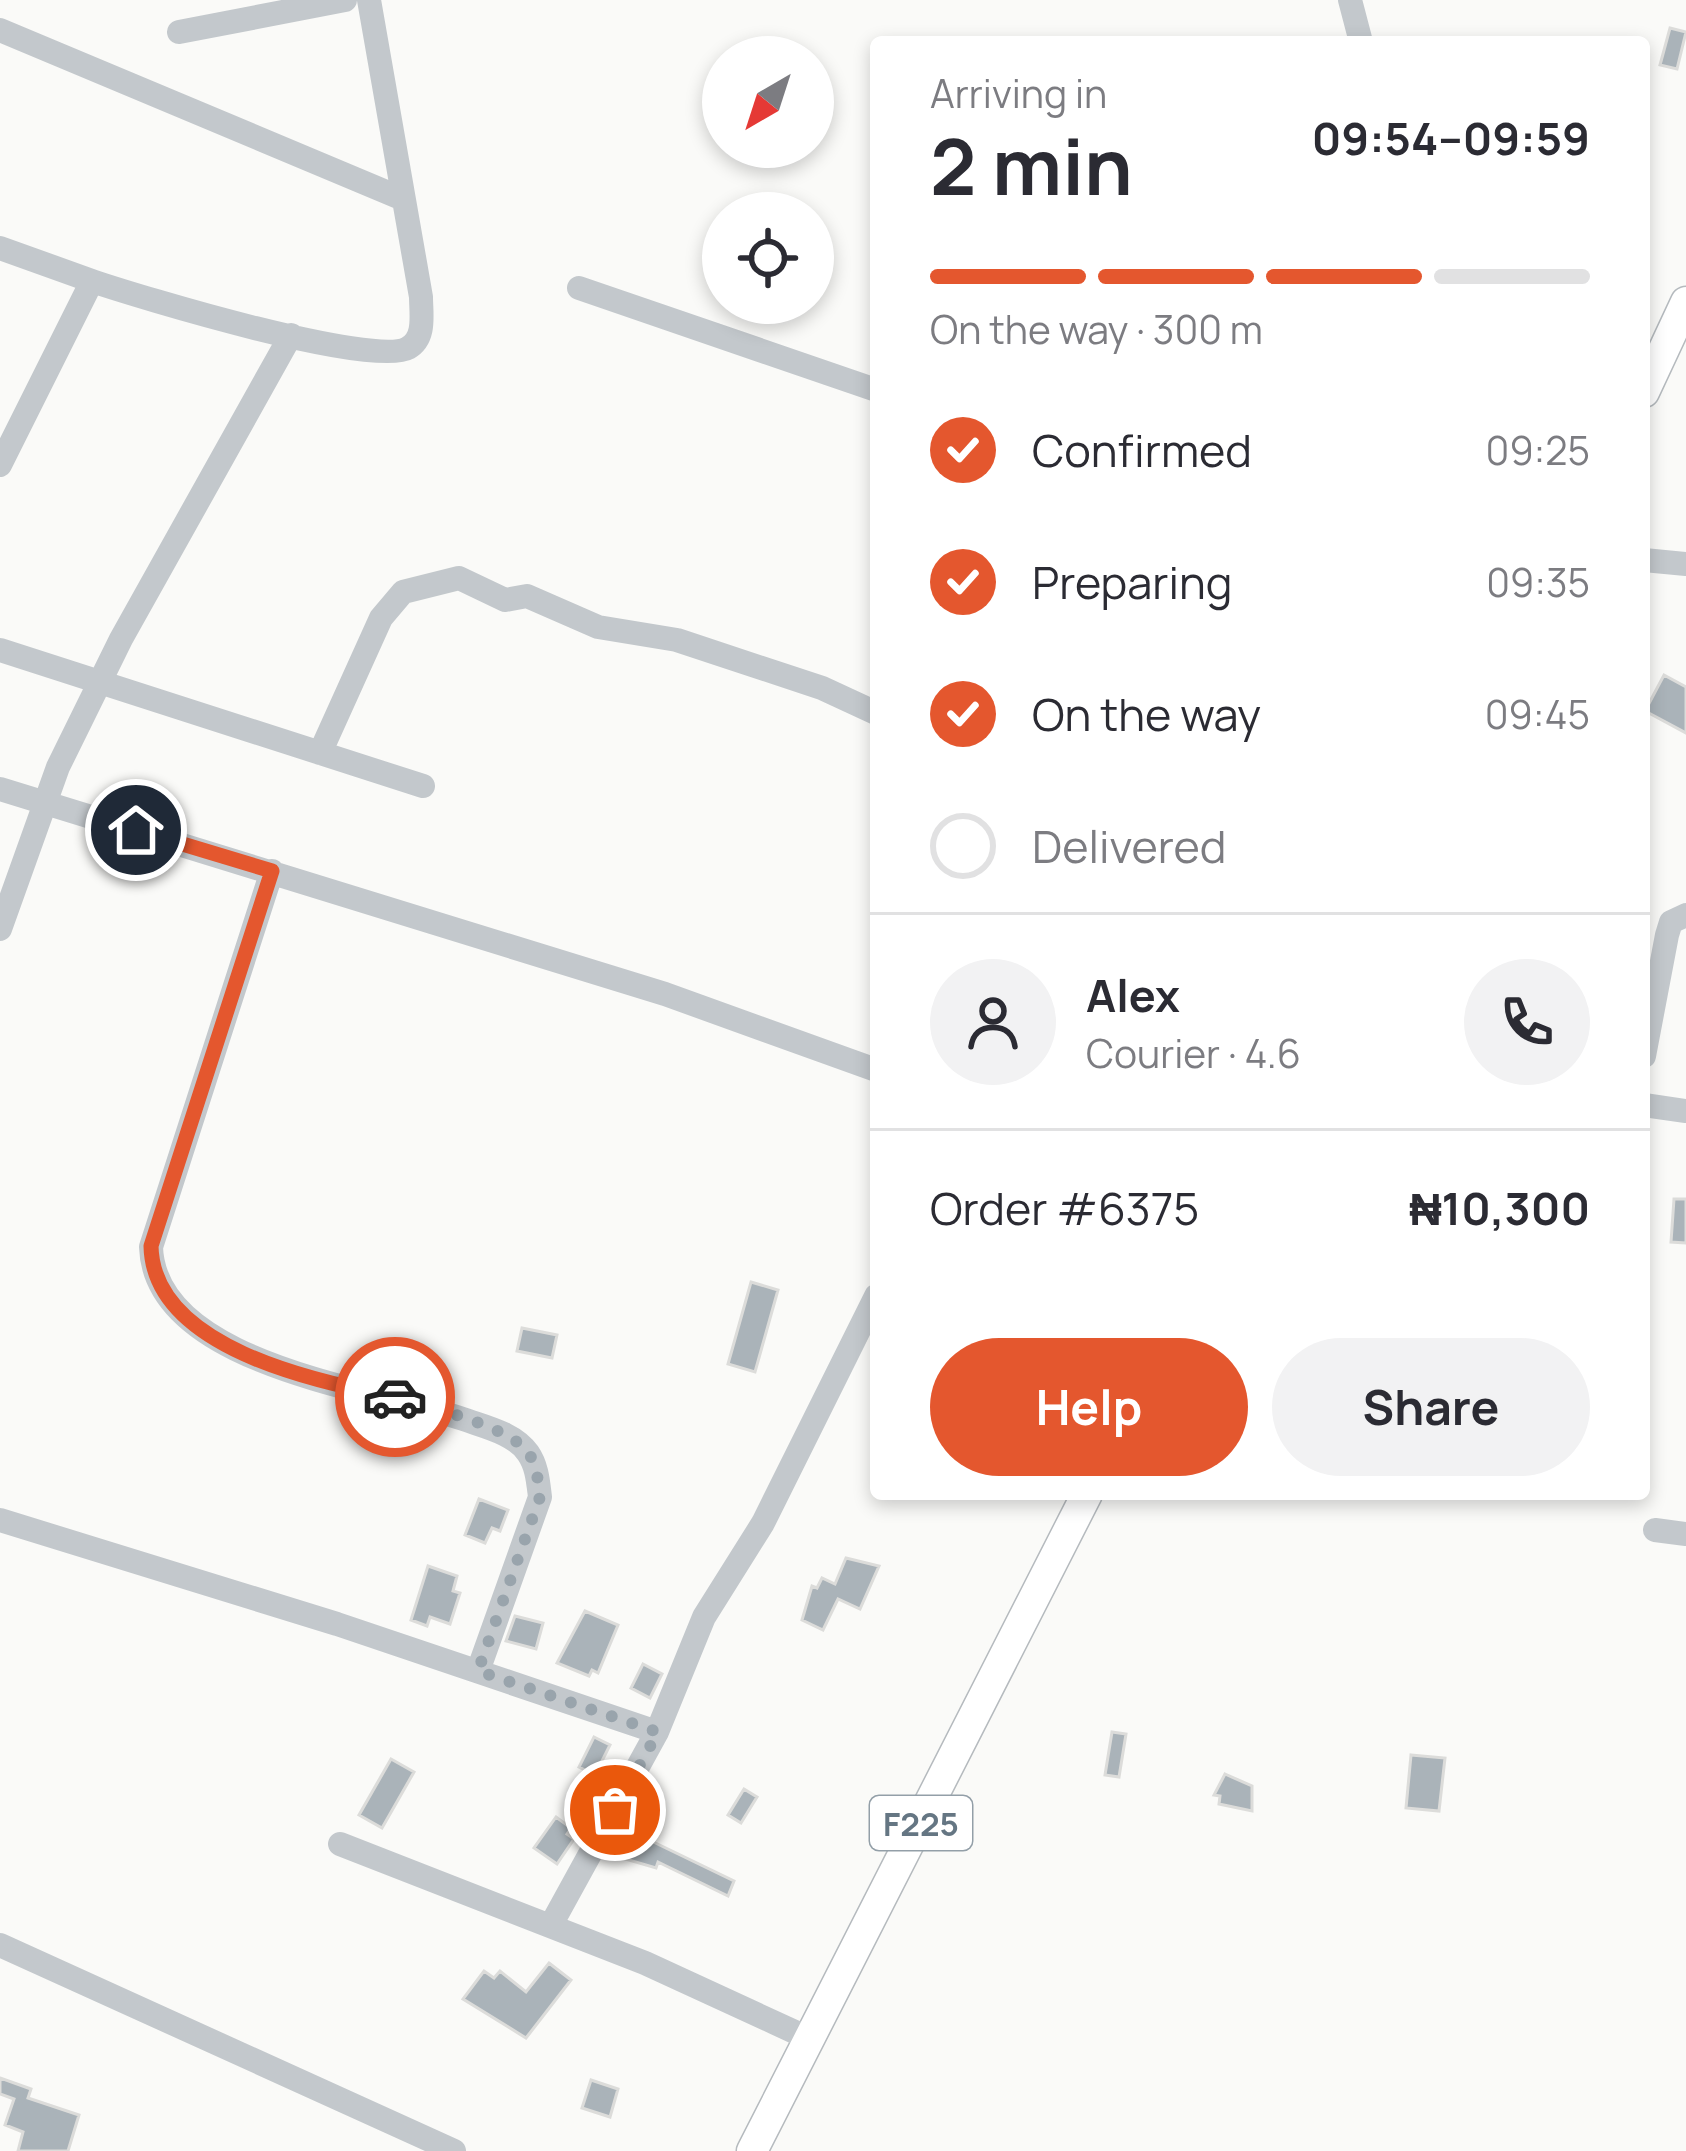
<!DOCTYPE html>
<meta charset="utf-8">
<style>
body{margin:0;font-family:Manrope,sans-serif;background:#f2f2f3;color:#2b2b33;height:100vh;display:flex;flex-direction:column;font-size:45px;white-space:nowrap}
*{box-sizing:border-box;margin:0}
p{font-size:39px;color:#7c7c81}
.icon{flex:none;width:66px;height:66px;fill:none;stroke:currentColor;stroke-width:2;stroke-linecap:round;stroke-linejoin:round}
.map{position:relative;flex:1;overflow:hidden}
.drawer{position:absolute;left:870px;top:36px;width:780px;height:1464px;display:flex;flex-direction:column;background:#fff;border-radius:12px;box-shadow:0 6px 18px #0003}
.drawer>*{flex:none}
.needle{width:78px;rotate:219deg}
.tools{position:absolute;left:702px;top:36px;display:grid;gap:24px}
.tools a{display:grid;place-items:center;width:132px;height:132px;border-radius:50%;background:#fff;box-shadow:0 6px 18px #0003;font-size:60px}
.pin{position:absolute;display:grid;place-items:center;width:102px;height:102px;color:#fff;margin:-51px;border:6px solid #fff;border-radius:50%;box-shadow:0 3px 12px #0007}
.courier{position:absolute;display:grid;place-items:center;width:120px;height:120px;margin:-60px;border:9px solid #e4572e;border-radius:50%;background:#fff;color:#222;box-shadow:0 3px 15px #0007}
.head em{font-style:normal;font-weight:700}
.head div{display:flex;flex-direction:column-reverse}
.head{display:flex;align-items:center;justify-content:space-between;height:204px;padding:0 60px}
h1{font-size:78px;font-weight:700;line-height:90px}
.bar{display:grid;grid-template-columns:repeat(4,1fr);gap:18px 12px;align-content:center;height:144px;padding:0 60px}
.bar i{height:15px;border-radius:9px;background:#e1e1e2}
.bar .current{background:#e4572e}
.bar p{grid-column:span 4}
.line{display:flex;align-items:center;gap:30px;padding:0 60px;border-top:3px solid #e1e1e2}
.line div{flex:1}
.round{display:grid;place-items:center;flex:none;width:126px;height:126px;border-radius:63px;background:#f2f2f3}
ol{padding:0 60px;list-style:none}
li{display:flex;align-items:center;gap:36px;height:132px}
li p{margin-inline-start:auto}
li .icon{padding:12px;border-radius:50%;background:#e4572e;color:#fff;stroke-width:4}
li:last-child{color:#7c7c81}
li i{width:66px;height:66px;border:6px solid #e1e1e2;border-radius:50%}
.cta{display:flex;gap:24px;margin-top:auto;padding:24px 60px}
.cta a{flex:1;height:138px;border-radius:72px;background:#e4572e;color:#fff;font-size:48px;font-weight:700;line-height:138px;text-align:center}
.cta a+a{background:#f2f2f3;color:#2b2b33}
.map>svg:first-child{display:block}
.building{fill:#aab3b9;stroke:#dcdcda;stroke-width:3}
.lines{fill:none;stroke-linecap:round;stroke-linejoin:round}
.major-casing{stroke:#b5babe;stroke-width:33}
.minor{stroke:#c3c8cc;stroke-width:24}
.major{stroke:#fff;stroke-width:30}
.done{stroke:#99a4ac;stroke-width:12;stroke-dasharray:0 21.6}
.route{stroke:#e4572e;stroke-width:15}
.labels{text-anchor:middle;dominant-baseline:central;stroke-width:12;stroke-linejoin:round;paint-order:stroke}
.shield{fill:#fff;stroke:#939fa8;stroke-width:3}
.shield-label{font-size:33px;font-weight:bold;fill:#657683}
</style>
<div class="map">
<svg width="1686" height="2151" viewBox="0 0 1686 2151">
<rect width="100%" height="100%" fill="#fafaf8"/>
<!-- building -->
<path class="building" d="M1670,28L1686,32L1677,69L1660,65Z
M1664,675L1686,687V733L1645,711Z
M1674,1199H1686V1243L1671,1242Z
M751,1282L778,1290L755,1372L728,1364Z
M522,1328L557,1335L552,1358L517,1351Z
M479,1499L508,1510L500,1531L492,1528L485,1543L465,1535Z
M846,1558L879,1566L860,1609L838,1599L823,1630L802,1620L812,1586L817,1588L822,1578L835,1584Z
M428,1566L457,1576L453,1591L460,1593L450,1624L430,1617L427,1626L411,1620Z
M585,1611L618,1625L598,1673L592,1670L589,1676L557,1663Z
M515,1616L543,1623L536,1649L506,1641Z
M643,1664L662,1674L650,1698L631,1688Z
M1112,1732L1126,1734L1119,1777L1105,1775Z
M594,1737L610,1745L595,1775L579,1767Z
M1411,1755L1445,1758L1439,1811L1406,1808Z
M391,1759L414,1772L382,1828L359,1815Z
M1225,1774L1252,1786V1811L1219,1804L1220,1796L1214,1795Z
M744,1789L757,1797L741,1823L728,1815Z
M556,1817L571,1828L567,1834L574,1839L557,1864L534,1848Z
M641,1836L734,1881L728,1896L658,1862L656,1868L622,1858L629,1837L640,1841Z
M549,1963L571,1980L526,2038L463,1999L484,1971L494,1978L500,1971L526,1992Z
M0,2078L31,2089L28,2098L79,2115L68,2151H18L23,2132L5,2125L14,2099L0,2094Z
M591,2080L618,2089L610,2117L582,2108Z"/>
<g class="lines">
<defs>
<path id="major" d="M1644,392L1686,302
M752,2151L1087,1494"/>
</defs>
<!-- major casing -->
<use href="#major" class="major-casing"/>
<!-- minor -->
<path class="minor" d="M1350,0L1361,42
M0,30L403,199
M179,32L345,0
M0,248L92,281
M579,288L876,390
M0,465L92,281C139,297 374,368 408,348C426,338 421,314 421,297L369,0
M1644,560L1686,564
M0,650L423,786
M320,753L381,618L403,592L459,578L505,600L527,596L598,627L677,640L822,688L876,713
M0,789L665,994L876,1070
M272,871L151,1247C155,1365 375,1389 463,1419C485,1427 514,1433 528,1453C537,1466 538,1481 540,1497L478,1671
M0,929L58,767L121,639L291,335
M1644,1056L1667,935L1671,922L1686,915
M1644,1105L1686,1111
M0,1520L337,1624L657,1732
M1655,1530L1686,1534
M340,1844L645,1963L810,2039
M551,1925L657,1732L704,1617L763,1523L876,1296
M0,1945L454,2151"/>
<!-- major -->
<use href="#major" class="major"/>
</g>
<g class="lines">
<!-- done -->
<path class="done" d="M395,1397C427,1406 507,1426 527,1451C537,1464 538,1481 540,1497L478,1671L658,1732L615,1810"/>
<!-- route -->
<path class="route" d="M136,830L272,871L151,1246C153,1347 315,1382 395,1397"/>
</g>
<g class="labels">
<!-- shield labels -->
<rect class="shield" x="870" y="1796" width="102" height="54" rx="9"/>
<g class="shield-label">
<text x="921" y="1823">F225</text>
</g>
</g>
</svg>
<div class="tools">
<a><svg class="needle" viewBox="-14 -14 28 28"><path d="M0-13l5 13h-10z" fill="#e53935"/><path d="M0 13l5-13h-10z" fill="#7c7c81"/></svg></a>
<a><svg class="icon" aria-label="locate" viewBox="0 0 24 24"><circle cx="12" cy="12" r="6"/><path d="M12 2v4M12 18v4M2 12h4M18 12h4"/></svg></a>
</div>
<div class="pin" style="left:615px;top:1810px;background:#ea580c"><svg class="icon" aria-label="bag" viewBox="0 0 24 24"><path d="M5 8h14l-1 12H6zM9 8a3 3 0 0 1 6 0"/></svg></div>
<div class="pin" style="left:136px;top:830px;background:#1f2937"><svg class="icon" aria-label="home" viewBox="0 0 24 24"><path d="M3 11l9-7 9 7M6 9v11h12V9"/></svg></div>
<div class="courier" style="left:395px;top:1397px"><svg class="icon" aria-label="car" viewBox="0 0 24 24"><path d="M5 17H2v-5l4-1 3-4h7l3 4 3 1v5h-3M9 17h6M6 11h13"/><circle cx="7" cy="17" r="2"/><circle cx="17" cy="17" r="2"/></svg></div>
<section class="drawer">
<div class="head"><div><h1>2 min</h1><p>Arriving in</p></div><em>09:54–09:59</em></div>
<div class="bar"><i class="current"></i><i class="current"></i><i class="current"></i><i></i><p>On the way · 300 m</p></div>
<ol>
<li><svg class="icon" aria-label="check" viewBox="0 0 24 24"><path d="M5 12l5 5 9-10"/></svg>Confirmed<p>09:25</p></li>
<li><svg class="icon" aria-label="check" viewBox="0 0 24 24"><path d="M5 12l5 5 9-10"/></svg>Preparing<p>09:35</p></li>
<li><svg class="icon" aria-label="check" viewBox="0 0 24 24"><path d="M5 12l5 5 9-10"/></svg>On the way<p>09:45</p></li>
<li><i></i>Delivered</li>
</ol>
<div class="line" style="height:216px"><a class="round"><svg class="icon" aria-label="person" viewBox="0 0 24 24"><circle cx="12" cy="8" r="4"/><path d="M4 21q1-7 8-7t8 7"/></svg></a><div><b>Alex</b><p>Courier · 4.6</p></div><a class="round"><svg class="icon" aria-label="phone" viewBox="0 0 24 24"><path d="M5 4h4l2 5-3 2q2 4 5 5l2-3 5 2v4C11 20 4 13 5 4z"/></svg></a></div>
<div class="line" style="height:156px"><div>Order #6375</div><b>₦10,300</b></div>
<div class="cta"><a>Help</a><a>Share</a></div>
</section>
</div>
